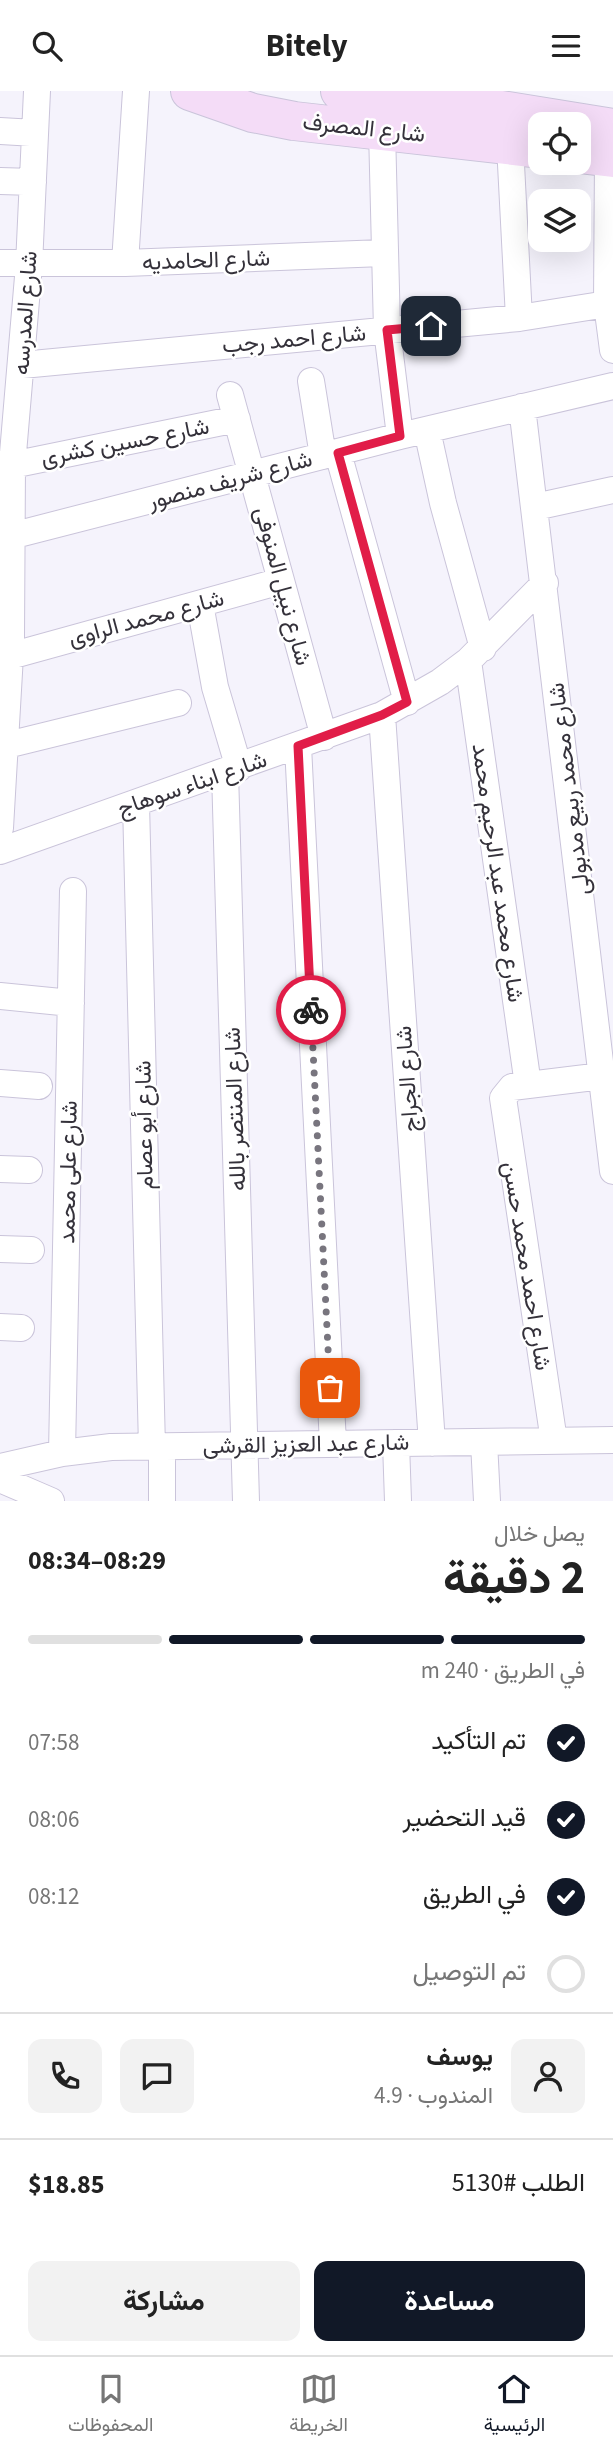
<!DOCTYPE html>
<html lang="ar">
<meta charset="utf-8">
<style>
body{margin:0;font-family:"Source Sans 3",Vazirmatn,sans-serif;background:#f2f2f2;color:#222;direction:rtl;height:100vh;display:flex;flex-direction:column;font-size:26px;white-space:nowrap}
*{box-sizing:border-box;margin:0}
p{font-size:23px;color:#767676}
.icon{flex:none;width:38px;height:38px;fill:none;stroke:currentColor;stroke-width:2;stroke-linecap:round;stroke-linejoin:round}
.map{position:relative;height:1410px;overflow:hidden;direction:ltr}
.details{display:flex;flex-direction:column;background:#fff;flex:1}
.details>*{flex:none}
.buttons{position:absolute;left:528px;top:21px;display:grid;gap:14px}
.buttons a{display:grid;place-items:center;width:63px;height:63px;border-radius:14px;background:#fff;box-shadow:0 7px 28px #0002;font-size:35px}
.pin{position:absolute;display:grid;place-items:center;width:60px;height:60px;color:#fff;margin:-30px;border-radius:14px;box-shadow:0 4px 10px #0006}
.courier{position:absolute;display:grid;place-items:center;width:70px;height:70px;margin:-35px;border:5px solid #e11d48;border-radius:50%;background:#fff;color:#222;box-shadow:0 2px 9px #0007}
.head em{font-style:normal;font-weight:700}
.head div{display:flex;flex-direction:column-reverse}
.head{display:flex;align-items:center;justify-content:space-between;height:119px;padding:0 28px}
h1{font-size:46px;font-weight:700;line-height:52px}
.bar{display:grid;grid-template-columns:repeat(4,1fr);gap:10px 7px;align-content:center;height:84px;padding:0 28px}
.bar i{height:9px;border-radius:5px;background:#e0e0e0}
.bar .selected{background:#111827}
.bar p{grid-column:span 4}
.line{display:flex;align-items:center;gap:18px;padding:0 28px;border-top:2px solid #e0e0e0}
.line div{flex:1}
.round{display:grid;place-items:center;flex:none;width:74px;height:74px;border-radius:14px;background:#f2f2f2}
ol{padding:0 28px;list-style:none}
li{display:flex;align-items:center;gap:21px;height:77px}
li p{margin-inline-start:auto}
li .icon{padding:7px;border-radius:50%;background:#111827;color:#fff;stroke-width:4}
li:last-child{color:#767676}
li i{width:38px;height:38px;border:4px solid #e0e0e0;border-radius:50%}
.cta{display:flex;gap:14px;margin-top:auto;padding:14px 28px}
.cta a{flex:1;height:80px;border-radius:14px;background:#111827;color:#fff;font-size:28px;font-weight:700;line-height:80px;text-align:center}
.cta a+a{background:#f2f2f2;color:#222}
header{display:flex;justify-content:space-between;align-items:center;height:91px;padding:0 28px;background:#fff;font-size:32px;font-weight:700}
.dock{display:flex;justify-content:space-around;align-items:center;height:98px;border-top:2px solid #e0e0e0;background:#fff;font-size:19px;color:#767676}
.dock a{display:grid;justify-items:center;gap:4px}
.dock .selected{color:#111827}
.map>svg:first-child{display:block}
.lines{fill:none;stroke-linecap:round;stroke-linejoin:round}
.street-casing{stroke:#cac4da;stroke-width:28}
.secondary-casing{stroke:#cac4da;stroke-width:40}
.street{stroke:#fff;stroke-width:26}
.secondary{stroke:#f4dcf7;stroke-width:38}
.done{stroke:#78757e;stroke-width:7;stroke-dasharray:0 12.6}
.route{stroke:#e11d48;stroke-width:9}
.labels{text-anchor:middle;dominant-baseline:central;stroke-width:5;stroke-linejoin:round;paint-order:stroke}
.street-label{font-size:23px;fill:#34313a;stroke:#fff}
</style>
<header><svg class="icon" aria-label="menu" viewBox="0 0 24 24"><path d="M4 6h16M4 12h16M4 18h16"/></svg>Bitely<svg class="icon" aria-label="search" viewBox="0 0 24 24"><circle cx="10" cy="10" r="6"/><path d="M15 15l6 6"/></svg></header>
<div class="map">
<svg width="613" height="1410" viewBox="0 0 613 1410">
<rect width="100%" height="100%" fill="#f5f3fc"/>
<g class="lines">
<defs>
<path id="street" d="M382,39L387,239L400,345
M0,40L35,42
M510,54L519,227
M608,66L607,213L613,259
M0,90L33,91
M0,172H125L383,162
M125,172L136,0
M22,274L519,227L607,213
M311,290L323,365
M230,304L324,646
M522,316L613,1080
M427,339L443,412L483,557
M338,362L407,611
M0,373L12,374L237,328
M535,416L613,399
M11,445L400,345L613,295
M200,513L215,596L239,677
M10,565L281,490
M468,570L528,994
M382,624L432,1352
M7,654L178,612
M298,655L333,1353
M225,681L246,1410
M136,712L152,1356
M0,737L11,547L12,374L29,174L37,0
M0,760L382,624L440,591L468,570L545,492
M0,905L71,912
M0,992L39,995
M0,1078L29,1079
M0,1158L31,1159
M0,1236L21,1237
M554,1350L503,1007L512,996L602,985
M484,1351L487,1410
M396,1352L398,1410
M62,1362L73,800
M0,1376L62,1362L111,1356L613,1349
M0,1388L51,1410
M162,1410V1356"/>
<path id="secondary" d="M190,0L253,22L294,30L541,58
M340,0L384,7L458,12L613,37
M579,63L613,67"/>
</defs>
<!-- street casing -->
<use href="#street" class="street-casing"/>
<!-- secondary casing -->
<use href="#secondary" class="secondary-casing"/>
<!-- street -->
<use href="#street" class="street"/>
<!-- secondary -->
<use href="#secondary" class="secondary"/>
</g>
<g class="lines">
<!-- done -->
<path class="done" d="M311,919L330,1297"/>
<!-- route -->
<path class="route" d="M311,919L298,655L382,624L407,611L338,362L400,345L387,239L431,235"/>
</g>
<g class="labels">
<!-- street labels -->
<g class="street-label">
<text transform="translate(364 37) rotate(6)">شارع المصرف</text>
<text transform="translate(206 169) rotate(-2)">شارع الحامديه</text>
<text transform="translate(25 222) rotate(-86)">شارع المدرسه</text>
<text transform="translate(294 248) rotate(-5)">شارع احمد رجب</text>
<text transform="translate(125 351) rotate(-11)">شارع حسين كشرى</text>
<text transform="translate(230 389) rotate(-15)">شارع شريف منصور</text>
<text transform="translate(283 495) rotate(75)">شارع نبيل المنوفى</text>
<text transform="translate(146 527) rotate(-15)">شارع محمد الراوى</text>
<text transform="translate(192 693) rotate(-19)">شارع ابناء سوهاج</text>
<text transform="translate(569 698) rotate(-97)">شارع محمد ربيع مدبولى</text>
<text transform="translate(498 782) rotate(82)">شارع محمد عبد الرحيم محمد</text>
<text transform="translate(407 988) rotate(-94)">شارع الجراج</text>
<text transform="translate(235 1018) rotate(-92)">شارع المنتصر بالله</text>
<text transform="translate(144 1034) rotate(-91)">شارع أبو عصام</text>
<text transform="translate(68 1081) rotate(-89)">شارع على محمد</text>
<text transform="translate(527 1175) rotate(81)">شارع احمد محمد حسن</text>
<text transform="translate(306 1353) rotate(-1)">شارع عبد العزيز القرشى</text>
</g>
</g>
</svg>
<div class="buttons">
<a><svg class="icon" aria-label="locate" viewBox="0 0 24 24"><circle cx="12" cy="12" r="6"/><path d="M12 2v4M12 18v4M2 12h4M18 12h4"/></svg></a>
<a><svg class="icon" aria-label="layers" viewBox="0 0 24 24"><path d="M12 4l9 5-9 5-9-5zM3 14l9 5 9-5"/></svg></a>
</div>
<div class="pin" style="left:330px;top:1297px;background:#ea580c"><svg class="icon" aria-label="bag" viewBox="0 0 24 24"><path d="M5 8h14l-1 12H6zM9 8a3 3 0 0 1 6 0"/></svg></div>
<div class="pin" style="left:431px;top:235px;background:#1f2937"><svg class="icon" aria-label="home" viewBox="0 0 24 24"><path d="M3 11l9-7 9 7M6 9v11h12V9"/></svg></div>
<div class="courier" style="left:311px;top:919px"><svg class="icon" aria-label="bike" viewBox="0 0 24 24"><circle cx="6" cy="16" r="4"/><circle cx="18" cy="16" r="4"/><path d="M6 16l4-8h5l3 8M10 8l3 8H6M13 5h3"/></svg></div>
</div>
<section class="details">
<div class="head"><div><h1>2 دقيقة</h1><p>يصل خلال</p></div><em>08:29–08:34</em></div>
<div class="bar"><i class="selected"></i><i class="selected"></i><i class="selected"></i><i></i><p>في الطريق · 240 m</p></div>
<ol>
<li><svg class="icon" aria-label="check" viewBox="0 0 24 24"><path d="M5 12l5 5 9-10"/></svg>تم التأكيد<p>07:58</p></li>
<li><svg class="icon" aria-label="check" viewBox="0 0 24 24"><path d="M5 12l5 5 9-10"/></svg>قيد التحضير<p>08:06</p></li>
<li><svg class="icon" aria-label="check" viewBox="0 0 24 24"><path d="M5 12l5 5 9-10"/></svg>في الطريق<p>08:12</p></li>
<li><i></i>تم التوصيل</li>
</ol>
<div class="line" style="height:126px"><a class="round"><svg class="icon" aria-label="person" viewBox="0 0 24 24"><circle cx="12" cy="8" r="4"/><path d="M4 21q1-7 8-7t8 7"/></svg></a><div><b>يوسف</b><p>المندوب · 4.9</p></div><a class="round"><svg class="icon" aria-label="chat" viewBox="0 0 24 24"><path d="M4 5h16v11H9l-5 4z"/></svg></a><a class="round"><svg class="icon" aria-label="phone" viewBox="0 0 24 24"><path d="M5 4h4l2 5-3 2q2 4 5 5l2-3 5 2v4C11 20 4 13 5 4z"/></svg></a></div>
<div class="line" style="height:91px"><div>الطلب #5130</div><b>$18.85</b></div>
<div class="cta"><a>مساعدة</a><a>مشاركة</a></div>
</section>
<nav class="dock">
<a class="selected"><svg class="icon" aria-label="home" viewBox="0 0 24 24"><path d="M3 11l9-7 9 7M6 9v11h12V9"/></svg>الرئيسية</a>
<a><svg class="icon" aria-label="map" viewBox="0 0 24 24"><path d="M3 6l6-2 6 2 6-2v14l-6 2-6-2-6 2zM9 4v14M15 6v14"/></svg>الخريطة</a>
<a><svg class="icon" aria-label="saved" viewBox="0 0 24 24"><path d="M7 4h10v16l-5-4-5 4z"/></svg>المحفوظات</a>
</nav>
